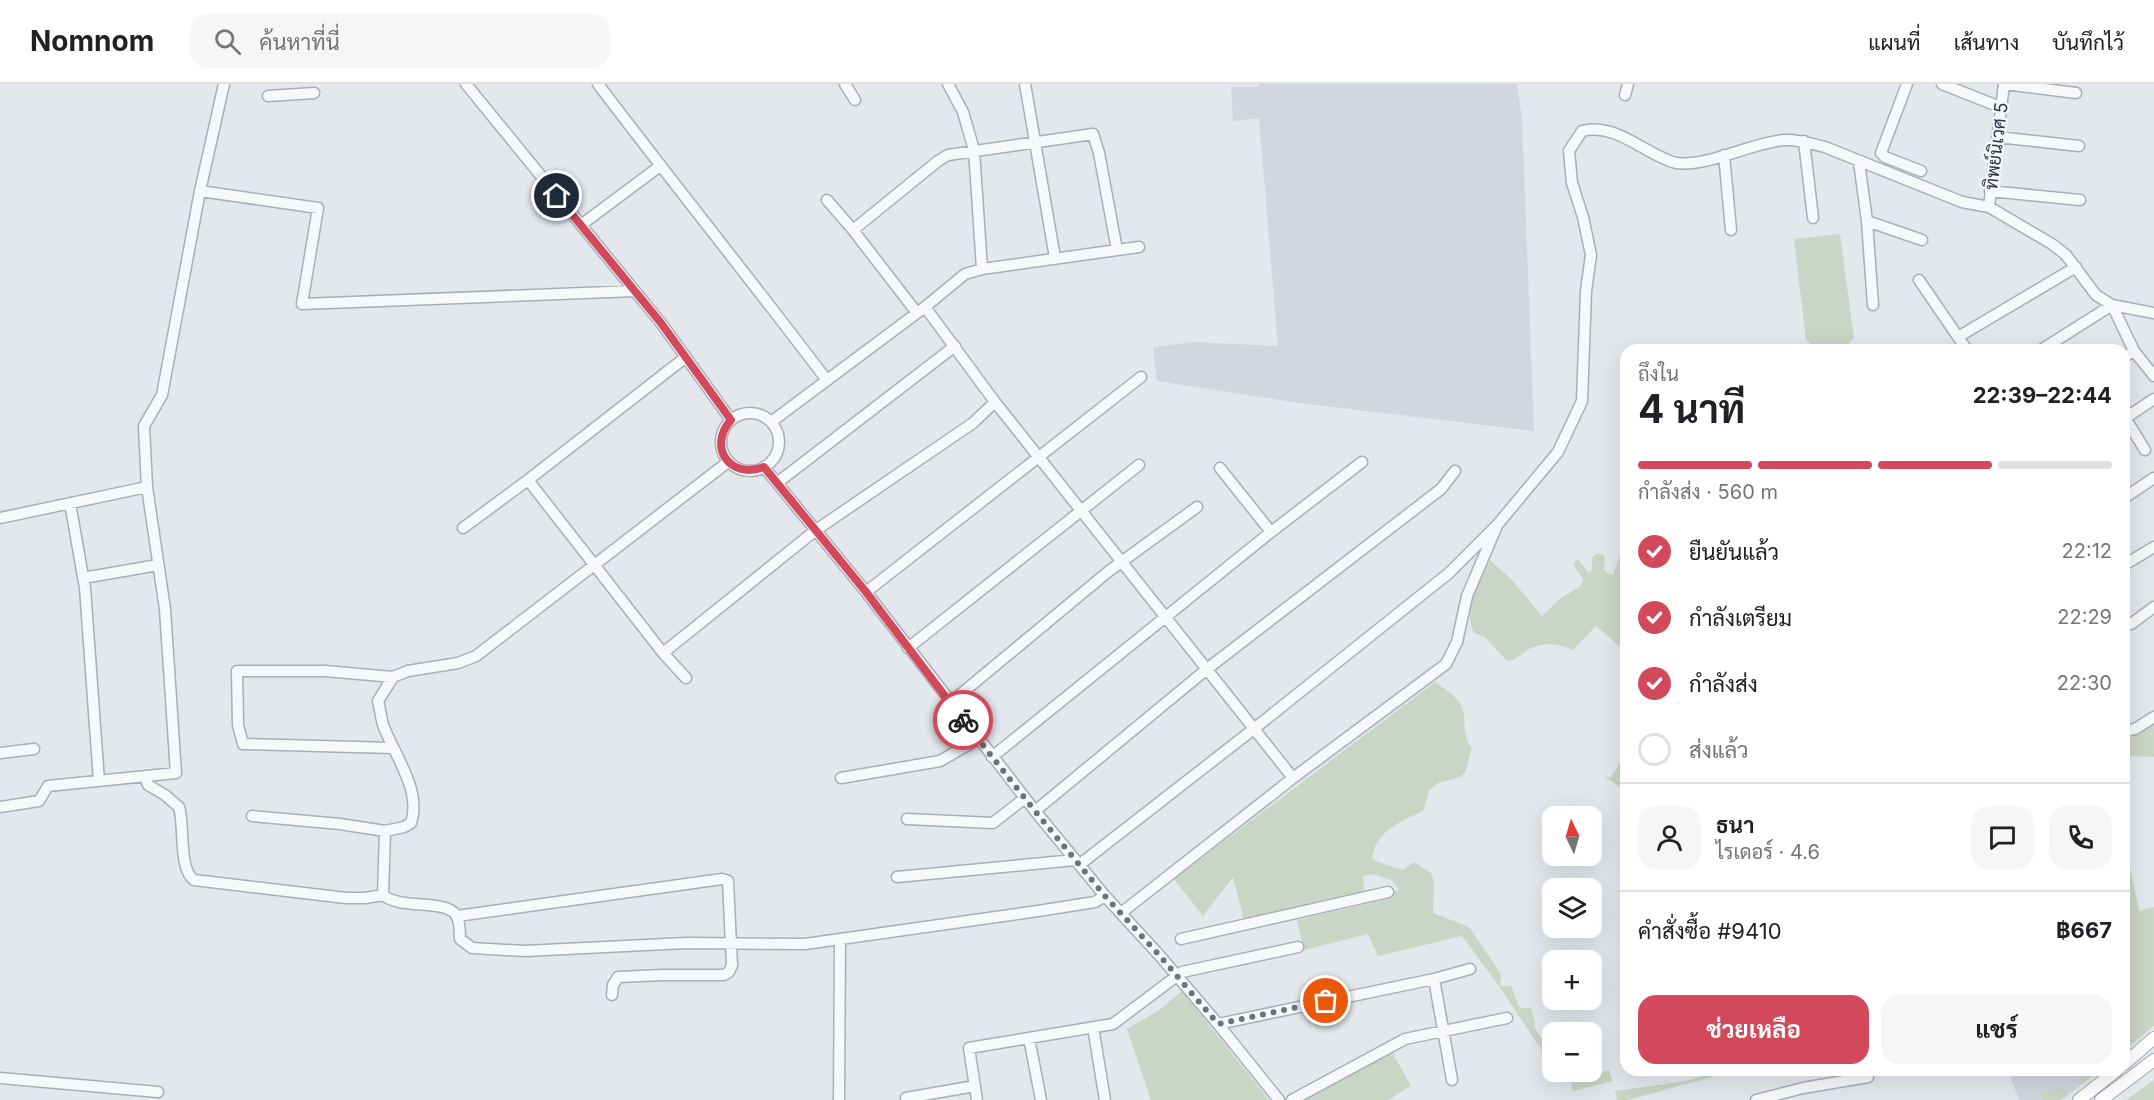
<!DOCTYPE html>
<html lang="th">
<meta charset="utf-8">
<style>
body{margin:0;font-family:Inter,Sarabun,sans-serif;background:#f6f6f6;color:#202124;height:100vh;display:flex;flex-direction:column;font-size:22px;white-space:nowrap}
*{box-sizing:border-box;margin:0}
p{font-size:20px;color:#757577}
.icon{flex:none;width:33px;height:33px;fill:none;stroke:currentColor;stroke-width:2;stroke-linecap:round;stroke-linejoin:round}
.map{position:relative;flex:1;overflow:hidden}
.side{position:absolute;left:1620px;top:260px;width:510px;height:732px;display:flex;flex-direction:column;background:#fff;border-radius:18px;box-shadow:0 6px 24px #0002}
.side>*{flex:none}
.needle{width:39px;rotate:355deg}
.fabs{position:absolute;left:1542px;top:722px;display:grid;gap:12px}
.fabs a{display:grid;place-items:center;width:60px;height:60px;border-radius:12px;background:#fff;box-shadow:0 6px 24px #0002;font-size:30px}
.pin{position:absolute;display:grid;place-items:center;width:51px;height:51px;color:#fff;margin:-26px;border:3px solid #fff;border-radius:50%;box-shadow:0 2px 6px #0007}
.courier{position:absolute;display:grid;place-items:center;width:60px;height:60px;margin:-30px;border:4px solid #d1495b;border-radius:50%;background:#fff;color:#222;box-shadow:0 2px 8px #0007}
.head em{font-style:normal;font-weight:700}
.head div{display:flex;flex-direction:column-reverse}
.head{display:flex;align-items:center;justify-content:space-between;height:102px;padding:0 18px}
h1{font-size:39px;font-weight:700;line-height:45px}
.bar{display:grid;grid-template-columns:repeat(4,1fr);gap:9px 6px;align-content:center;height:72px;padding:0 18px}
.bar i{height:8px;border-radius:4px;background:#e0e0e0}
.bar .active{background:#d1495b}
.bar p{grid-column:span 4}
.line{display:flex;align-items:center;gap:15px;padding:0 18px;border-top:2px solid #e0e0e0}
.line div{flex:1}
.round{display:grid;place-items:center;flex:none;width:63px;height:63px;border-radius:18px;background:#f6f6f6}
ol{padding:0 18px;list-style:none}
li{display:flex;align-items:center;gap:18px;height:66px}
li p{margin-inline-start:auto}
li .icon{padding:6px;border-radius:50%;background:#d1495b;color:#fff;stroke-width:4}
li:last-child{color:#757577}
li i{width:33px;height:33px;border:3px solid #e0e0e0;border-radius:50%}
.button{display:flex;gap:12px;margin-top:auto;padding:12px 18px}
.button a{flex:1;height:69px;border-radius:18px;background:#d1495b;color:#fff;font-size:24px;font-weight:700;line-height:69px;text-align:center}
.button a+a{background:#f6f6f6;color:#202124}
header{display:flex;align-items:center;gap:36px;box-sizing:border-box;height:84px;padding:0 30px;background:#fff;border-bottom:2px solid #e0e0e0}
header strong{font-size:28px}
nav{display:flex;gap:33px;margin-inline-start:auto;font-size:21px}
.search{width:420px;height:54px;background:#f6f6f6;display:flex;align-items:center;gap:15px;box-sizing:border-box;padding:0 21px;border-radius:18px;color:#757577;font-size:22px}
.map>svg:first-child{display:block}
.built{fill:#d2d6de}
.green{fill:#c9d6c5;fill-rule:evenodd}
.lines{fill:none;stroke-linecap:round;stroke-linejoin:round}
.minor-casing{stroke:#a9aeb7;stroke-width:13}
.major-casing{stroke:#a3abb8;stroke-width:14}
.minor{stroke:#f7f8fa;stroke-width:10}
.major{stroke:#fff;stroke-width:12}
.done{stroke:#6c737f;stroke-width:6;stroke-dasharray:0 10.8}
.route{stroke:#d1495b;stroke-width:8}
.labels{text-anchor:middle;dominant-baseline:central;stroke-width:4.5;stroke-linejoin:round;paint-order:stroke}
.street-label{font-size:18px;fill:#2b3445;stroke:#f4f6f9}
</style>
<header>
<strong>Nomnom</strong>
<div class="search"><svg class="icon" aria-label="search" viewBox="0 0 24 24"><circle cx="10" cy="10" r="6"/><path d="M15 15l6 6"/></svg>ค้นหาที่นี่</div>
<nav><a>แผนที่</a><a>เส้นทาง</a><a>บันทึกไว้</a></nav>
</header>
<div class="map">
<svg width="2154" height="1016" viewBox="0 0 2154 1016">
<rect width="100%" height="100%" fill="#e4e7ec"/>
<!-- built -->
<path class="built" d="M1259,0H1517L1522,35L1534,347L1299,319L1157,297L1153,263L1194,258L1278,262L1259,34L1233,37L1231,3H1258Z
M2008,986H2078L2081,1001L2061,1016H2019Z"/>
<!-- green -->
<path class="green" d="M1840,150L1854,254L1843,265H1817L1806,256L1794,155Z
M1623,464H1626V564L1622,559L1619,562L1596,542L1573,566C1560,560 1543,557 1529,565C1521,570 1517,577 1507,577L1485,553L1474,549C1462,521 1478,500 1490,476L1511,495L1542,532L1561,514L1580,503L1583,495L1573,480L1578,475L1588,488L1592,486V474L1596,470H1602L1605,473L1604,486L1609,490H1613Z
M1435,598C1447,606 1462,615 1464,631C1465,644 1463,652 1472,664L1465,688L1460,693L1438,699L1429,707L1423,727C1401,738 1376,746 1372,774L1378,778L1403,786L1414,778L1431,789L1434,798L1433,829L1469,843L1501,890L1500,902H1511L1520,924H1531L1535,937L1534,943L1552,969V982L1499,902L1462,852L1378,872L1368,850L1304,866L1297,836L1387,815V809L1245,840L1233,793L1203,832L1174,795ZM1373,790L1393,797L1399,806L1388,808L1386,805L1364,807L1363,792Z
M2154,639V673L2126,672L2128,695H2124V652L2139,650Z
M1626,673V707L1605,693H1611L1623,674Z
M2124,764H2126L2139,827L2154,823V942L2124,967Z
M1182,907L1269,1016H1151L1127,945L1162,924Z
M1392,968L1411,1002L1388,1016H1304Z
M1609,986L1613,997L1573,1007L1569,990L1559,991L1556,987H1586L1589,991Z
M1725,986H1737L1628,1016H1617L1615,1007L1686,997Z
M2078,986H2101L2081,1001Z
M2154,996V1016H2126Z
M2058,1004L2066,1006L2068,1011L2060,1016H2041L2043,1015L2040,1009L2050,1008Z"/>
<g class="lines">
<defs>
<path id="minor" d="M466,0L661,239L731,336
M598,0C673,99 751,196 826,295
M845,0L855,16
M948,0L963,28L974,66L982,185
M1025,0L1055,174
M1907,0L1881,69L1885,73L1921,87
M1942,0L2000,23
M2005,0L2076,9
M1625,11L1628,0
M268,12L314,9
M1997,53L2079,62
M1804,57L1813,134
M1724,71L1731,146
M1859,78L1867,137L1873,221
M200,107L318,124L302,220L635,207
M1990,107L2080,116
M827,116L853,146L917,229
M1989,123L2004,0
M1867,137L1922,156
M581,141L660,82
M853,146L938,77L948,71L1093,50L1099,69L1117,166
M1919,196L1967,266
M925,223L995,318L1293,694
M1958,253L2076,183
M2041,266L2112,221L2134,267L2154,292
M686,273L528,396L663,569L686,594
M2124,273L2134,267
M721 358a29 29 0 1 1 58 0a29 29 0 1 1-58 0Z
M2125,334L2145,366
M2124,335L2154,315
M771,338L925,223L965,190L982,185L1139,163
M728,378L476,572L458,579L408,587L393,593L378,617C380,625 381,633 383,641C394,670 422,707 411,739L404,743L385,747L383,811C400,826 446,815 456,831C460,837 460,848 460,855L472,864L525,867L686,859L805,860L1038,827L1095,818L1105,812
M764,383L866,508L1035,727L1105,812L1160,872L1218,940L1279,1016
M1220,384L1271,448
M777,399L955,262
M2124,414L2154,394
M70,419L85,504L99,697
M0,434L147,403
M463,444L528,396
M2124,481L2154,463
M83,494L158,481
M866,508L1141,293
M2124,541L2131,540L2154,523
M908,564L1139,381
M663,569L816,446L973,339L995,318
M950,619L1109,487L1197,423
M2124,647L2135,645L2154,633
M393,664L243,660L238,641L237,587H325L393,593
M0,669L34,665
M992,673L1271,448L1362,378
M145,692L148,701L165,711L179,723C185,742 178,784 194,796L346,814H365L383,811
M841,694L940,677L978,655
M0,723L39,717L48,702L176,689L165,525L147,403L144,342L162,311L200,107L224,0
M1035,727L1207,585L1441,405L1455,387
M252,732L340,740L385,747
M907,735L993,739L1025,714
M1079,781L1255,644L1449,489L1498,440L1558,368L1582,317L1586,207L1591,171L1583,133L1572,99L1569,67L1582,47C1612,39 1637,63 1663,74C1667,76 1672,78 1676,79C1709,83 1750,59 1784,56C1799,55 1812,60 1825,63L1962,118L1989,123L2052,160L2066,171L2096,211L2112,221L2154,229
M897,793L1075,776
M1121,829L1293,694L1446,580L1457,558L1467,512L1496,444
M457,832L722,795L728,797L732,881L729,888L724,891H663L618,893L613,901L612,911
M1181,855L1388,808
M1434,895L1470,885
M1218,940L1434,895L1452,996
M1093,943L1105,1016
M1029,954L1041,1016
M0,994L158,1008
M906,1014L975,1002
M839,1016L840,855
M977,1016L969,964L1113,940L1182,888L1298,863
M1292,1016L1405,955L1507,934
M1756,1016L1803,1004L1868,993"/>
<path id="major" d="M2124,980L2154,954
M2079,1016L2117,986
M2101,1016L2154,976"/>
</defs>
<!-- minor casing -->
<use href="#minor" class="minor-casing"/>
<!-- major casing -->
<use href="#major" class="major-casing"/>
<!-- minor -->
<use href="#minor" class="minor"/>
<!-- major -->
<use href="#major" class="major"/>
</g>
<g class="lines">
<!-- done -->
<path class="done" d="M963,636L1035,727L1105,812L1160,872L1218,940L1326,917"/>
<!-- route -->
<path class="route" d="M557,112L661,239L731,336C707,363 730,396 764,383L866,508L963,636"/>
</g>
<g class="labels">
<!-- street labels -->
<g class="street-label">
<text transform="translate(1996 62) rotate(-83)">ทิพย์นิเวศ 5</text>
</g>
</g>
</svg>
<div class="fabs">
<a><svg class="needle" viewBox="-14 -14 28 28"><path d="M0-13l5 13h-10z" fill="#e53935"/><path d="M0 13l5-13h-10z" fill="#757577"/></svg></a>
<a><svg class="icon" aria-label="layers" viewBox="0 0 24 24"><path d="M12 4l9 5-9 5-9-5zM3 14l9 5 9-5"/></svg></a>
<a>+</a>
<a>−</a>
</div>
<div class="pin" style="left:1326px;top:917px;background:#ea580c"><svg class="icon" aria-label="bag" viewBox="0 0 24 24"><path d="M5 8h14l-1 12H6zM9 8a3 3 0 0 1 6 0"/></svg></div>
<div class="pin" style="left:557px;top:112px;background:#1f2937"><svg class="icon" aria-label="home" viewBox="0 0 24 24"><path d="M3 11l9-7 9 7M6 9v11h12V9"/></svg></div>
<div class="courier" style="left:963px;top:636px"><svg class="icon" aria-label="bike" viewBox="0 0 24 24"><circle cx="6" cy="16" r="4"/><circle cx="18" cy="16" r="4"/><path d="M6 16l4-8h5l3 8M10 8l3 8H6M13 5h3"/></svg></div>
<section class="side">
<div class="head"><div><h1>4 นาที</h1><p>ถึงใน</p></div><em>22:39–22:44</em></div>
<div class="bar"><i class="active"></i><i class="active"></i><i class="active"></i><i></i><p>กำลังส่ง · 560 m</p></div>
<ol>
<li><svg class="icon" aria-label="check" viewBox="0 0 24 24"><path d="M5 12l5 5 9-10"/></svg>ยืนยันแล้ว<p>22:12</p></li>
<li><svg class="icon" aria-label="check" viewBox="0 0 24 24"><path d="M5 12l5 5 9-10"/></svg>กำลังเตรียม<p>22:29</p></li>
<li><svg class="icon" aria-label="check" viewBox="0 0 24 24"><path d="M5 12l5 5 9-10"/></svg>กำลังส่ง<p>22:30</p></li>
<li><i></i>ส่งแล้ว</li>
</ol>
<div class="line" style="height:108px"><a class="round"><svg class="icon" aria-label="person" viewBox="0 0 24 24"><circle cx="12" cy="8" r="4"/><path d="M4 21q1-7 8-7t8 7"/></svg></a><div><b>ธนา</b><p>ไรเดอร์ · 4.6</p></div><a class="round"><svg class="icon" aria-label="chat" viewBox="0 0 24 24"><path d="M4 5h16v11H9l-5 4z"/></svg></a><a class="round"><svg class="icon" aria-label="phone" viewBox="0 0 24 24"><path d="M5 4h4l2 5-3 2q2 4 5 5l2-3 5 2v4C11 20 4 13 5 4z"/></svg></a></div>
<div class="line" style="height:78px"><div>คำสั่งซื้อ #9410</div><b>฿667</b></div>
<div class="button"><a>ช่วยเหลือ</a><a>แชร์</a></div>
</section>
</div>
